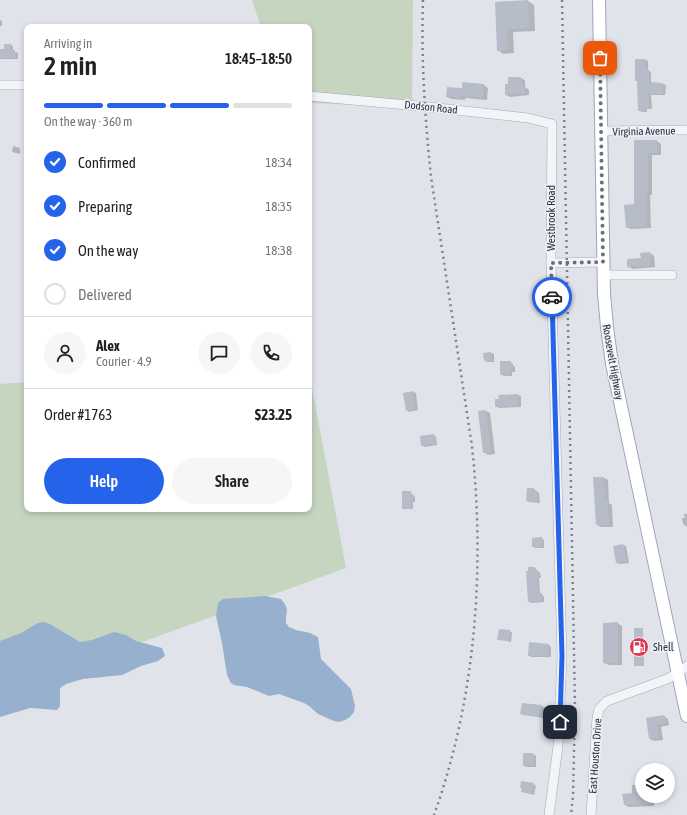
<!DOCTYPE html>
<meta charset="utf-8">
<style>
body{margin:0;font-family:"Asap Condensed",sans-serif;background:#f6f6f6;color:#202124;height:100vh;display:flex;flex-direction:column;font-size:15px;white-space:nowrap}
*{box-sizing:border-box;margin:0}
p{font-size:13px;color:#757577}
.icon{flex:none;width:22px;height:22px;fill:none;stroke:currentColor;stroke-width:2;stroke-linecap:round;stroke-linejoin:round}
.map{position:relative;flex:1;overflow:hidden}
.panel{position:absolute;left:24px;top:24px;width:288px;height:488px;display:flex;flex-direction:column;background:#fff;border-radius:8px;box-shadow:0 2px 6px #0003}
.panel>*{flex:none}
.fabs{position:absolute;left:635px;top:763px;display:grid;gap:8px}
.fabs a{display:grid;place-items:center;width:40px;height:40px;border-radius:50%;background:#fff;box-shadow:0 2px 6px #0003;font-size:20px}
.pin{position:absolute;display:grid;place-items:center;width:34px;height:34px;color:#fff;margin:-17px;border-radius:8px;box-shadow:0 2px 6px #0006}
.courier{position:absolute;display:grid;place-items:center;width:40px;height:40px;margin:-20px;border:3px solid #2563eb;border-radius:50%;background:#fff;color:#222;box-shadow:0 1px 5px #0007}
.overview em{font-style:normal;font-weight:600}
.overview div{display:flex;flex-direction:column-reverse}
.overview{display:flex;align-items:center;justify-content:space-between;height:68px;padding:0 20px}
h1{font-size:26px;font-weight:600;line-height:30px}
.bar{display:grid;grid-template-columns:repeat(4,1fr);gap:6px 4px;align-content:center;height:48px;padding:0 20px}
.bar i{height:5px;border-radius:3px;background:#e0e0e0}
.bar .selected{background:#2563eb}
.bar p{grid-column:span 4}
.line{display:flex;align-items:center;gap:10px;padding:0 20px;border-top:1px solid #e0e0e0}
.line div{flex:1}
.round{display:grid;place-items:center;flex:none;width:42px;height:42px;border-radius:21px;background:#f6f6f6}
ol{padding:0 20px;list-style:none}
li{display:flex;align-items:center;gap:12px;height:44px}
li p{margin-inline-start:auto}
li .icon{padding:4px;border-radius:50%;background:#2563eb;color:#fff;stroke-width:4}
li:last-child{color:#757577}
li i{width:22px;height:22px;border:2px solid #e0e0e0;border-radius:50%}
.action{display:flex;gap:8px;margin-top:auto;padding:8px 20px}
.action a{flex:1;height:46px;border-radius:24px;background:#2563eb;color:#fff;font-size:16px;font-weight:600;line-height:46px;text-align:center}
.action a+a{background:#f6f6f6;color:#202124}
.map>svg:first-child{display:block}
.green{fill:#c5d5c0}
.water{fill:#97b0cd}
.shadow{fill:#0003}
.building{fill:#b6bcc8}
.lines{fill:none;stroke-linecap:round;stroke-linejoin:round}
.minor-casing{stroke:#a5aab5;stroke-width:10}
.major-casing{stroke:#9ea7b7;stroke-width:14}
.minor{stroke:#f3f4f8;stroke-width:9}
.major{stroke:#fff;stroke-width:12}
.rail{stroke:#778295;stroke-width:2.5;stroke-dasharray:2 4;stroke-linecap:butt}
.done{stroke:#686f7d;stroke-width:4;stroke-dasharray:0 7.2}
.route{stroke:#2563eb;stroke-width:5}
.labels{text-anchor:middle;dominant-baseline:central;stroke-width:3;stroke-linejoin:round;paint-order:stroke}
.street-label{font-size:11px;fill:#273043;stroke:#eff2f7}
.poi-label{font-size:11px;fill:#273043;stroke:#eff2f7;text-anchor:start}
</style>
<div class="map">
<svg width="687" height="815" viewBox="0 0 687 815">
<rect width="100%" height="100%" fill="#e0e3ea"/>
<!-- green -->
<path class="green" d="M252,0H413L412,107L309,103V27H261Z
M309,372L346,568L123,649L0,697V384L27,382V509H309Z"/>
<!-- water -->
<path class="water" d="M265,596L281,599C291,611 285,610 286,623L289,627L296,630L310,633L318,637L321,659L351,689L355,706L354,712L350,717L345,720L339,722L334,721L318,714L309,706L304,703L279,694L269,696L247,687L234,685L231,683L227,675L222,643L216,616L218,603L223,599Z
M44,622L50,624L80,642L92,640L114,632L126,635L136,641L162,648L165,656L158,661L141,666L122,675L83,679L66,684L60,688V706L57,710L30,708L0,717V641L21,633L38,623Z"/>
<!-- shadow -->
<path class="shadow" d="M528,1L534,5L535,31L513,32L514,53L503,54L498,50L496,3Z
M0,20L2,21V26H0Z
M11,45L13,46V51L18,53V59H0V50H5Z
M645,60L648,61V70L651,72V83L663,84L666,85L665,95H651L652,109H647V112H642L639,110Z
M520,78L525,80V87L529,90V95L510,97L506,95Z
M463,84L484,85L488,88L487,100L465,98V100L452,99L447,97L462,89Z
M635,141H657L661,144V155H652V195H650L651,228L631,229L627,227L635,205Z
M13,146L20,148V154L12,152Z
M650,253L654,256L655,267L633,269L628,267Z
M484,353H491L494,354V362H487L485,361Z
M510,362L513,364V366L515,367V372H512V376H504L501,374Z
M413,392L416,393L418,410L409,412L407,410Z
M518,395L521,396V407L499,408L496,406Z
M479,411H486L490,413L495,454L488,455L484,452Z
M434,435L436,437L437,445L425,447L422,445Z
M594,478H604L608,480L609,503L612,505L613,527H601L597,525Z
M534,489L539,493L540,503L530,502L527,501Z
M410,492L415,497V502H413V509H406L403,508Z
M684,514H687V527L683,524L682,518H685Z
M541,538L544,540V548H536L533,547Z
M623,545L626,546L629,563L620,564L617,563Z
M535,568L540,573L541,578H539L540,592L544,597V602L532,603L529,602Z
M617,623L622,626V665H609L604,663Z
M643,629L644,666H636Z
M510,631L512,633L511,642L498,639Z
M549,645L551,647V657H531L529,655Z
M523,704L542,706L545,708L543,718L524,715L521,714Z
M664,716L668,719L669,725L661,727L663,740L654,741L650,739L647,719Z
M533,754L536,756V767H527L524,766Z
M533,784L536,786L534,795L523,792Z
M642,786V796L654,797V806L629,807L625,805Z"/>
<!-- building -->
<path class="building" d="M528,0L529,28L507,29L508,50L497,51L495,2Z
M4,44H11V50H15V58H0V49H4Z
M635,59H646L645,69L649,70V82L663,83V94H649V108H645V111H638L637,81H635Z
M508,77H521V84H522L523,87H525V93L505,95V84H508Z
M462,82L484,84L483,98L461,96V98L446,97L447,87L462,88Z
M634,140H657V153H648V193H646L647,226L626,228L624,205L634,204Z
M650,252L651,265L627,267V259L641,258L640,253Z
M491,352L492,361H484L483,353Z
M500,361H511V365H512V371H510V375H500Z
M413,391L415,409L406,411L403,393Z
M518,394L519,406L495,407V399H499L498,395Z
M486,410L491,452L483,453L478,411Z
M434,434L435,444L421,446L420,436Z
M593,477H604L605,502L608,501L609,525H596Z
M527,488H534V490L537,491V502L526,501Z
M402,491H411V494H413V501H411V509H402Z
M542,537V547H532V538Z
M623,544L627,561L616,563L613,546Z
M528,567H535V570H538L539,578H537L538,591H540V594H541L542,601L528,602L526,571H528Z
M618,622V663H603V623Z
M634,628H643V666H634Z
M499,629L510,630L509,641L497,640Z
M529,642L549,644L548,656H528Z
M522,703L542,705L541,717L520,714Z
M664,715L666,723L657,725L659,738L649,739L646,718Z
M523,753H533L534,766H523Z
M521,781L534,783L532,794L521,792L522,788H520Z
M632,785H642V796H650V804L624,805L622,794L632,793Z"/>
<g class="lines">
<defs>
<path id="minor" d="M0,85H27
M309,96L429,107L528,118L552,124L551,263L562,657L558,746L549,815
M602,131L687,130
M551,263L603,262
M604,275H672
M591,815L597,718L599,709L607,701L667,679L678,673L687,666"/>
<path id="major" d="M599,0L604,294L607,327L612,364L687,716"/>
</defs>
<!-- minor casing -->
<use href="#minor" class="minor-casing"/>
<!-- major casing -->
<use href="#major" class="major-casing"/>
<!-- minor -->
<use href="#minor" class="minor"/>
<!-- major -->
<use href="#major" class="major"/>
<!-- rail -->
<path class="rail" d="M423,0C421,60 425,118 431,177L472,446C485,569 476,698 434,815
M562,0L575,707L573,796L571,815"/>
</g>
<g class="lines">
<!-- done -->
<path class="done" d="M552,297L551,263L603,262L600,58"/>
<!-- route -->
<path class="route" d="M552,297L562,656L560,722"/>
</g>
<!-- icons -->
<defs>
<symbol id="fuel-disc" viewBox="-11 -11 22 22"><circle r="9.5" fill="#db394d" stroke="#eff2f7"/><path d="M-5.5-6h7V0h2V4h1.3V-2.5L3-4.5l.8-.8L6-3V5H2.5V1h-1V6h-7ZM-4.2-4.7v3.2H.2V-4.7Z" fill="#fff"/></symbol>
</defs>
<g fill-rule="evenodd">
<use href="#fuel-disc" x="628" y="636" width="22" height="22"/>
</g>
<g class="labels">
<!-- street labels -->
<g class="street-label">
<text transform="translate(431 107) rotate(6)">Dodson Road</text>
<text transform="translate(644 131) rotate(-1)">Virginia Avenue</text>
<text transform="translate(551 218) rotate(-90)">Westbrook Road</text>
<text transform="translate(613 362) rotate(80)">Roosevelt Highway</text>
<text transform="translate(595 756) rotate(-86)">East Houston Drive</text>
</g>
<!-- poi labels -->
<g class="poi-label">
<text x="653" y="647">Shell</text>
</g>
</g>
</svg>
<div class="fabs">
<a><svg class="icon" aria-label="layers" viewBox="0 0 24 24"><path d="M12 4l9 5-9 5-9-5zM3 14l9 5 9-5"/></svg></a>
</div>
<div class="pin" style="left:600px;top:58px;background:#ea580c"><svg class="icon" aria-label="bag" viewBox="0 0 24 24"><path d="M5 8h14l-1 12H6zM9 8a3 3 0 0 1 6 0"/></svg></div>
<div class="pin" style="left:560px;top:722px;background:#1f2937"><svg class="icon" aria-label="home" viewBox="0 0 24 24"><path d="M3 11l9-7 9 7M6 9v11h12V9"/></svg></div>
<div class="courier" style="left:552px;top:297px"><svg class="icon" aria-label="car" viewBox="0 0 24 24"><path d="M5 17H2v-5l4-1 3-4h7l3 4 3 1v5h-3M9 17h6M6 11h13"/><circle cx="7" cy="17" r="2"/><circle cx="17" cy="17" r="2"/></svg></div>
<section class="panel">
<div class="overview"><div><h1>2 min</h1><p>Arriving in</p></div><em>18:45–18:50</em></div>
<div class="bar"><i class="selected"></i><i class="selected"></i><i class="selected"></i><i></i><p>On the way · 360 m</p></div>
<ol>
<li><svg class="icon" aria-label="check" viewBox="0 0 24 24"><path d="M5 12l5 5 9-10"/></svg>Confirmed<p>18:34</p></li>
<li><svg class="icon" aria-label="check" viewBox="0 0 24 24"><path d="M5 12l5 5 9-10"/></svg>Preparing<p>18:35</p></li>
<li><svg class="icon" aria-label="check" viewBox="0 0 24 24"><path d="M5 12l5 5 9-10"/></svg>On the way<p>18:38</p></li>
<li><i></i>Delivered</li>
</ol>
<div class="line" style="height:72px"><a class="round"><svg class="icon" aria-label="person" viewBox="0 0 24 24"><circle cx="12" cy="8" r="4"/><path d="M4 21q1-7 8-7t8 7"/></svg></a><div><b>Alex</b><p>Courier · 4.9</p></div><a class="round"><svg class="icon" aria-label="chat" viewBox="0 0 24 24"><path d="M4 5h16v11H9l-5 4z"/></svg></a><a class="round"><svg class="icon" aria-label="phone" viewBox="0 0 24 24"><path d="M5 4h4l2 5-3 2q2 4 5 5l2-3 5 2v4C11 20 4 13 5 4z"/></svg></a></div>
<div class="line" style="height:52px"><div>Order #1763</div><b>$23.25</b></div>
<div class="action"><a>Help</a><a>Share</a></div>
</section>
</div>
